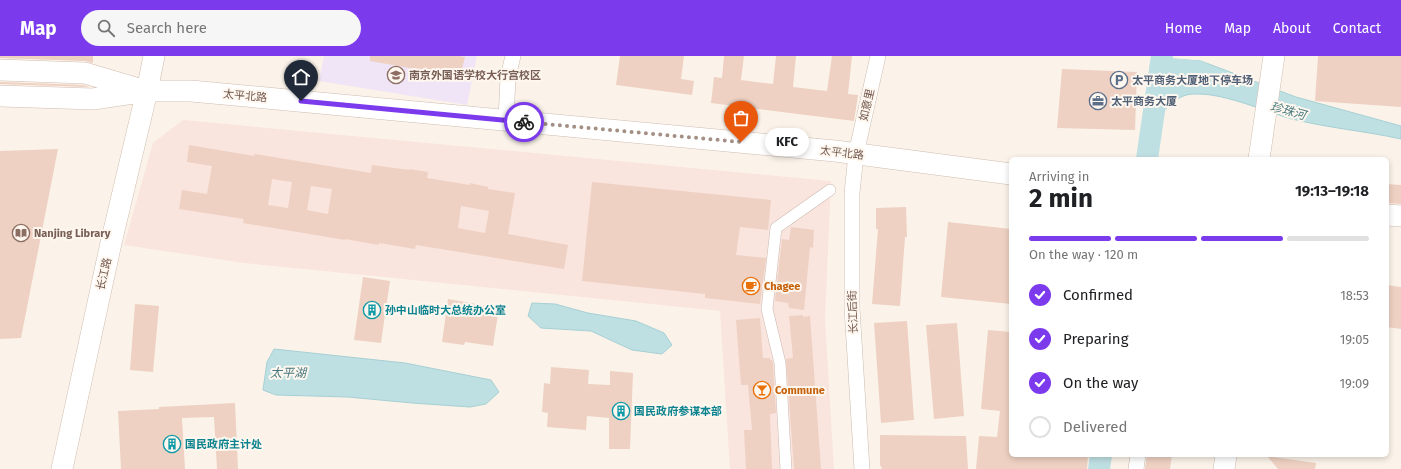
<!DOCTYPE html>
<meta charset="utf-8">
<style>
body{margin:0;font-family:"Fira Sans","Noto Sans SC",sans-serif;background:#f6f6f6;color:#202124;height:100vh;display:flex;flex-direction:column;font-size:15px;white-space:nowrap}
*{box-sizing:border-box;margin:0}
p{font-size:13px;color:#757577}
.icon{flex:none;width:22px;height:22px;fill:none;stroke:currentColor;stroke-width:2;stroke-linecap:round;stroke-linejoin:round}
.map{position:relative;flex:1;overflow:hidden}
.drawer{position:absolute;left:1009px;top:101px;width:380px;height:300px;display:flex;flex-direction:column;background:#fff;border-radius:6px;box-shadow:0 2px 6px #0003}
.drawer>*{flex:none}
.pin{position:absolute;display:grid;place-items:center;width:34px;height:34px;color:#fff;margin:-41px -17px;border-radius:50% 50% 50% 0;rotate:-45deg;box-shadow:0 0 4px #0007}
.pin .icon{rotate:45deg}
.courier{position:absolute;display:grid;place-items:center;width:40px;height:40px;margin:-20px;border:3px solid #7c3aed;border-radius:50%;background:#fff;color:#222;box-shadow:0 1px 5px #0007}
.bubble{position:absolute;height:28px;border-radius:14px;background:#fff;box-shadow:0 2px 6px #0003;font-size:13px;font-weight:700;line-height:28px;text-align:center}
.headline em{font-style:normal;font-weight:700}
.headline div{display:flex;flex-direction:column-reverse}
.headline{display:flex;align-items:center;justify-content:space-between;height:68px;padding:0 20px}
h1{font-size:26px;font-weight:700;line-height:30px}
.bar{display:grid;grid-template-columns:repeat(4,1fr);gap:6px 4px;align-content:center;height:48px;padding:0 20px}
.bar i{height:5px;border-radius:3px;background:#e0e0e0}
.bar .selected{background:#7c3aed}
.bar p{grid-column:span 4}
ol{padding:0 20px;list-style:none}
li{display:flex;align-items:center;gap:12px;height:44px}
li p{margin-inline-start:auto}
li .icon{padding:4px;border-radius:50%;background:#7c3aed;color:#fff;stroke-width:4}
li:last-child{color:#757577}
li i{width:22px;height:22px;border:2px solid #e0e0e0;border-radius:50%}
header{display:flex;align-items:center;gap:24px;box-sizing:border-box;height:56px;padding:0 20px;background:#7c3aed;color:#fff}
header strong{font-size:19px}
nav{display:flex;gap:22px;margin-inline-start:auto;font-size:14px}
.search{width:280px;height:36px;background:#f6f6f6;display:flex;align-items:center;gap:10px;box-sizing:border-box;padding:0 14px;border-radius:22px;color:#757577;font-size:15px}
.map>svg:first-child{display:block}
.commercial{fill:#fae4de}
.education{fill:#f0e5f7}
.water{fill:#bfe0e3;stroke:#a6d0d4}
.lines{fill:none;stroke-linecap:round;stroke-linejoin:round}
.river{stroke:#bfe0e3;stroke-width:22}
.building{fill:#eed1c3;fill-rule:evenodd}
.pedestrian-casing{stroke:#ccbab0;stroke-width:12}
.minor-casing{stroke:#ccbab0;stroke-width:16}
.secondary-casing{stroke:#d1bcb0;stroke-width:22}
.pedestrian{stroke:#fff;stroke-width:11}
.minor{stroke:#fff;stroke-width:15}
.secondary{stroke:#fff;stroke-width:21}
.done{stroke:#a38f84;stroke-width:4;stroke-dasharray:0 7.2}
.route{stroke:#7c3aed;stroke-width:5}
.labels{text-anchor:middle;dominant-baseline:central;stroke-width:4;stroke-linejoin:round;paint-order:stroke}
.education-label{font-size:11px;font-weight:bold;fill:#785e54;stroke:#fef7ef;text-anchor:start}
.service-label{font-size:11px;font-weight:bold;fill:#4e5e75;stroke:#fef7ef;text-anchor:start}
.street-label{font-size:11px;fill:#73594e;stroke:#fef7ef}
.food-label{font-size:11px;font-weight:bold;fill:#c56008;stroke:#fef7ef;text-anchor:start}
.culture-label{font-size:11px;font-weight:bold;fill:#0d838f;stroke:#fef7ef;text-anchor:start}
.water-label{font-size:12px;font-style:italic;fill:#47787e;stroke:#fef7ef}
</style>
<header>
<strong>Map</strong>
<div class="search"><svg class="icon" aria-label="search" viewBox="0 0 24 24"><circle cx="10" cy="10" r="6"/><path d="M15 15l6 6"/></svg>Search here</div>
<nav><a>Home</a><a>Map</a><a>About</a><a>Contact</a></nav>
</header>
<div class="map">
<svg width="1401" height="413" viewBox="0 0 1401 413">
<rect width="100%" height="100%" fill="#fbf3e9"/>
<!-- commercial -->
<path class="commercial" d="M183,64L831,125L825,263L834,413H730L720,255L244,207L124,189L153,87Z"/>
<!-- education -->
<path class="education" d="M324,0H477L467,49L319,25Z"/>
<!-- water -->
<path class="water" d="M1172,3L1201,5L1296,41L1401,70V83C1365,75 1328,72 1292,63C1264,55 1226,38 1198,38C1181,37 1175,45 1163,55Z
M532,247L555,248L588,257L636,265L664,277L672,289L662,298L632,294L591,275L541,272L528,260Z
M274,293L405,307L491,324L499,336L486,348L470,351L412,347L348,341L276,339L263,334L267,306Z"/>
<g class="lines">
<!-- river -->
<path class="river" d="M1160,12L1200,16
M1147,103L1162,0
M1099,413L1101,399"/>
</g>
<!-- building -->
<path class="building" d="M0,0H93V7L85,5L0,2Z
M370,0H459L465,1L460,21L370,5Z
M620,0H684L681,23L694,25L692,39L616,29Z
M724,0H744L741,24L773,28L776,0H796L793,31L827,35L832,0H852L848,38L858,39L854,65L711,47L714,21L722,22Z
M1318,0H1401V51L1315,45Z
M1062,13L1137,16L1135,74L1057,72Z
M0,26L83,29L90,31L0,28Z
M189,89L254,100L255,98L371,117L372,109L409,114V113L428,116L427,122L470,129V127L488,131V133L515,137L508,178L568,189L564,213L416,189L415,193L379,187V189L345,183V184L243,167L244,163L179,153L182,134L207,138L212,110L187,106ZM272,123L292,126L288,152L268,149ZM311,130L332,133L328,158L307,154ZM461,150L489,155L485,177L458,172Z
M58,93L21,282L0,283V95Z
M592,126L771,144L768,174L740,171L736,199L766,202L760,248L705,242V238L582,225Z
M1387,128L1401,129V148L1387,147Z
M906,151L907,181H905L900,250L872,248L878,173H876V152Z
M948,166L1011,173V248L941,241Z
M791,171L814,174L813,192L810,191L804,254L789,252L788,247L775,245L782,183L789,184Z
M363,221L390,225L381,287L354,284Z
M1387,229L1401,231V273L1387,271Z
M448,243L499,252L493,290L465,286L464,289L442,286Z
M135,248L159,250L153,316L130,314Z
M803,259V261L810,260L821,413H794L786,303L793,302L789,260Z
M760,262L763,302H770V304H772L773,308L776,357L770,358L772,413H746L744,374H752L748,329H741L736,264Z
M907,265L914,364L881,367L874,267Z
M957,267L964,360L934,363L926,269Z
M988,274L1011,276V399H1088L1087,413H976L979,380L997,381L1000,355L981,353Z
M551,311L589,314L588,328L610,329V315L633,317L630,393H609V362L587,360L586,374L547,371L548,357L542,356L544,327L550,328Z
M235,347L238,413H217L214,361L182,362L185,413H121L118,355L159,353V351Z
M880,379L966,380L968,413H882L880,409Z
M1147,399H1172L1170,413H1145Z
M1267,400L1316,407L1315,413H1278Z"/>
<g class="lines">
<defs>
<path id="pedestrian" d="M786,413L780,307L767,253L776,172L830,134"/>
<path id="minor" d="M506,64L508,21L513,0
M862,413L852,252V137L856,98L878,0
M1136,413L1138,399"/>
<path id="secondary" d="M0,14L85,17L139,33
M0,40L93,43L147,35H191L835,95L1011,118
M1259,103L1274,0
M1387,159L1401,160
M62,413L111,187L147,35L154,0
M1224,413L1226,399"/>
</defs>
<!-- pedestrian casing -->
<use href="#pedestrian" class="pedestrian-casing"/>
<!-- minor casing -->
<use href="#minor" class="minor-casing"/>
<!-- secondary casing -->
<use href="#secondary" class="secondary-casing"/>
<!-- pedestrian -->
<use href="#pedestrian" class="pedestrian"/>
<!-- minor -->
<use href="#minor" class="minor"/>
<!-- secondary -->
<use href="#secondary" class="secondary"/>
</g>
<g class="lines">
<!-- done -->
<path class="done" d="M524,66L741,86"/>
<!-- route -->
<path class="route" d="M301,45L524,66"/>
</g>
<!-- icons -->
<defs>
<symbol id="school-ring" viewBox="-11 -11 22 22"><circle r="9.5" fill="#fef7ef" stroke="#8d6e63" stroke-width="1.5"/><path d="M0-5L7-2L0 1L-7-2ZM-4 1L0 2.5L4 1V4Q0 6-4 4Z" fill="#8d6e63"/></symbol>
<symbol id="parking-ring" viewBox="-11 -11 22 22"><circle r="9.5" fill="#fef7ef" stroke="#5c6f8a" stroke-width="1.5"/><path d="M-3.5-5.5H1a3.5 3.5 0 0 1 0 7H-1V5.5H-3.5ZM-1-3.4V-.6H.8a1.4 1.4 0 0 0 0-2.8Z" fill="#5c6f8a"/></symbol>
<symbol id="office-ring" viewBox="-11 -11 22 22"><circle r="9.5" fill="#fef7ef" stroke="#5c6f8a" stroke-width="1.5"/><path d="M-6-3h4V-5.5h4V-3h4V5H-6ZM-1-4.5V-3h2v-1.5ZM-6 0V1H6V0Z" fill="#5c6f8a"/></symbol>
<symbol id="library-ring" viewBox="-11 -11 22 22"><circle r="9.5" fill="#fef7ef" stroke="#8d6e63" stroke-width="1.5"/><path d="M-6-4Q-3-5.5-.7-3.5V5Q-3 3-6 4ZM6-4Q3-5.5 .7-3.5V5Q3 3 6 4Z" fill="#8d6e63"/></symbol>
<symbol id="cafe-ring" viewBox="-11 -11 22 22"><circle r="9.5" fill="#fef7ef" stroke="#e8710a" stroke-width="1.5"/><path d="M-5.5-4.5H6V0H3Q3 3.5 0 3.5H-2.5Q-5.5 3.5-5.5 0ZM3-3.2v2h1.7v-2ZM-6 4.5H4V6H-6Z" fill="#e8710a"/></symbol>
<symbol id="building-ring" viewBox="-11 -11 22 22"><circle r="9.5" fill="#fef7ef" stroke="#0f9aa8" stroke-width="1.5"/><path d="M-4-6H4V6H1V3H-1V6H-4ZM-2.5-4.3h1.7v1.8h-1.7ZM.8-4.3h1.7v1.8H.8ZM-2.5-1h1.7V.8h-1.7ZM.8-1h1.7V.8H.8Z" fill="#0f9aa8"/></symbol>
<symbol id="bar-ring" viewBox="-11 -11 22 22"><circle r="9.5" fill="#fef7ef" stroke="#e8710a" stroke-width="1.5"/><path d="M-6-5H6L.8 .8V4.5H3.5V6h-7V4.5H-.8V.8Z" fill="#e8710a"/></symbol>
</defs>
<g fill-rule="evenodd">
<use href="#school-ring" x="386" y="9" width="20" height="20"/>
<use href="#parking-ring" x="1109" y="14" width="20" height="20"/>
<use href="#office-ring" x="1088" y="35" width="20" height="20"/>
<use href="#library-ring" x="11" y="167" width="20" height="20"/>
<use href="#cafe-ring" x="741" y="220" width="20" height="20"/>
<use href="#building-ring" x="362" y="244" width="20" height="20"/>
<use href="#bar-ring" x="752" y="324" width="20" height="20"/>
<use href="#building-ring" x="611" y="345" width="20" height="20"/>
<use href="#building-ring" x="162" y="378" width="20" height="20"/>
</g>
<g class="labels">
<!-- education labels -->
<g class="education-label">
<text x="409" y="19">南京外国语学校大行宫校区</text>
<text x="34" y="177">Nanjing Library</text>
</g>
<!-- service labels -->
<g class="service-label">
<text x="1132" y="24">太平商务大厦地下停车场</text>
<text x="1111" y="45">太平商务大厦</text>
</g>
<!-- street labels -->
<g class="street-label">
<text transform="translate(245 40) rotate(5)">太平北路</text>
<text transform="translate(867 49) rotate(-77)">如意里</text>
<text transform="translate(842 97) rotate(7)">太平北路</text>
<text transform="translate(104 218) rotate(-77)">长江路</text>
<text transform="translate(853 256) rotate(-92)">长江后街</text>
</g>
<!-- food labels -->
<g class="food-label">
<text x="764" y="230">Chagee</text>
<text x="775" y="334">Commune</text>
</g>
<!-- culture labels -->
<g class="culture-label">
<text x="385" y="254">孙中山临时大总统办公室</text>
<text x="634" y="355">国民政府参谋本部</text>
<text x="185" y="388">国民政府主计处</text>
</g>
<!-- water labels -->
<g class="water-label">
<text transform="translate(1288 55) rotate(15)">珍珠河</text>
<text x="288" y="317">太平湖</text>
</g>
</g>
</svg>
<div class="pin" style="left:741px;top:86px;background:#ea580c"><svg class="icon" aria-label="bag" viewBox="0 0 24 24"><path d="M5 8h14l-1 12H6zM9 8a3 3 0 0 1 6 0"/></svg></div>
<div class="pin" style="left:301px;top:45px;background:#1f2937"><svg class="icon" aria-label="home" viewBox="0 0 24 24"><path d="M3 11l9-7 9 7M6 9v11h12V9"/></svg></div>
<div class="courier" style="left:524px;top:66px"><svg class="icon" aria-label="bike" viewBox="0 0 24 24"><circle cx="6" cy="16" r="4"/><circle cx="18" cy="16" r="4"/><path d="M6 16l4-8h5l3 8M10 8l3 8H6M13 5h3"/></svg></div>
<div class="bubble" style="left:765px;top:72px;width:44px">KFC</div>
<section class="drawer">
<div class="headline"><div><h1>2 min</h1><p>Arriving in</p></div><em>19:13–19:18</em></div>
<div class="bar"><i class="selected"></i><i class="selected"></i><i class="selected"></i><i></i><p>On the way · 120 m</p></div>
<ol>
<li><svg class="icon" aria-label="check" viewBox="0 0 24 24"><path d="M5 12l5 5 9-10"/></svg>Confirmed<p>18:53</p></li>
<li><svg class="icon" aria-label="check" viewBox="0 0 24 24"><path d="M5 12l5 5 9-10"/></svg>Preparing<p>19:05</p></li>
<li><svg class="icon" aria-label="check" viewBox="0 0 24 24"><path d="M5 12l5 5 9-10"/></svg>On the way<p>19:09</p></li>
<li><i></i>Delivered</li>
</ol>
</section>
</div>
